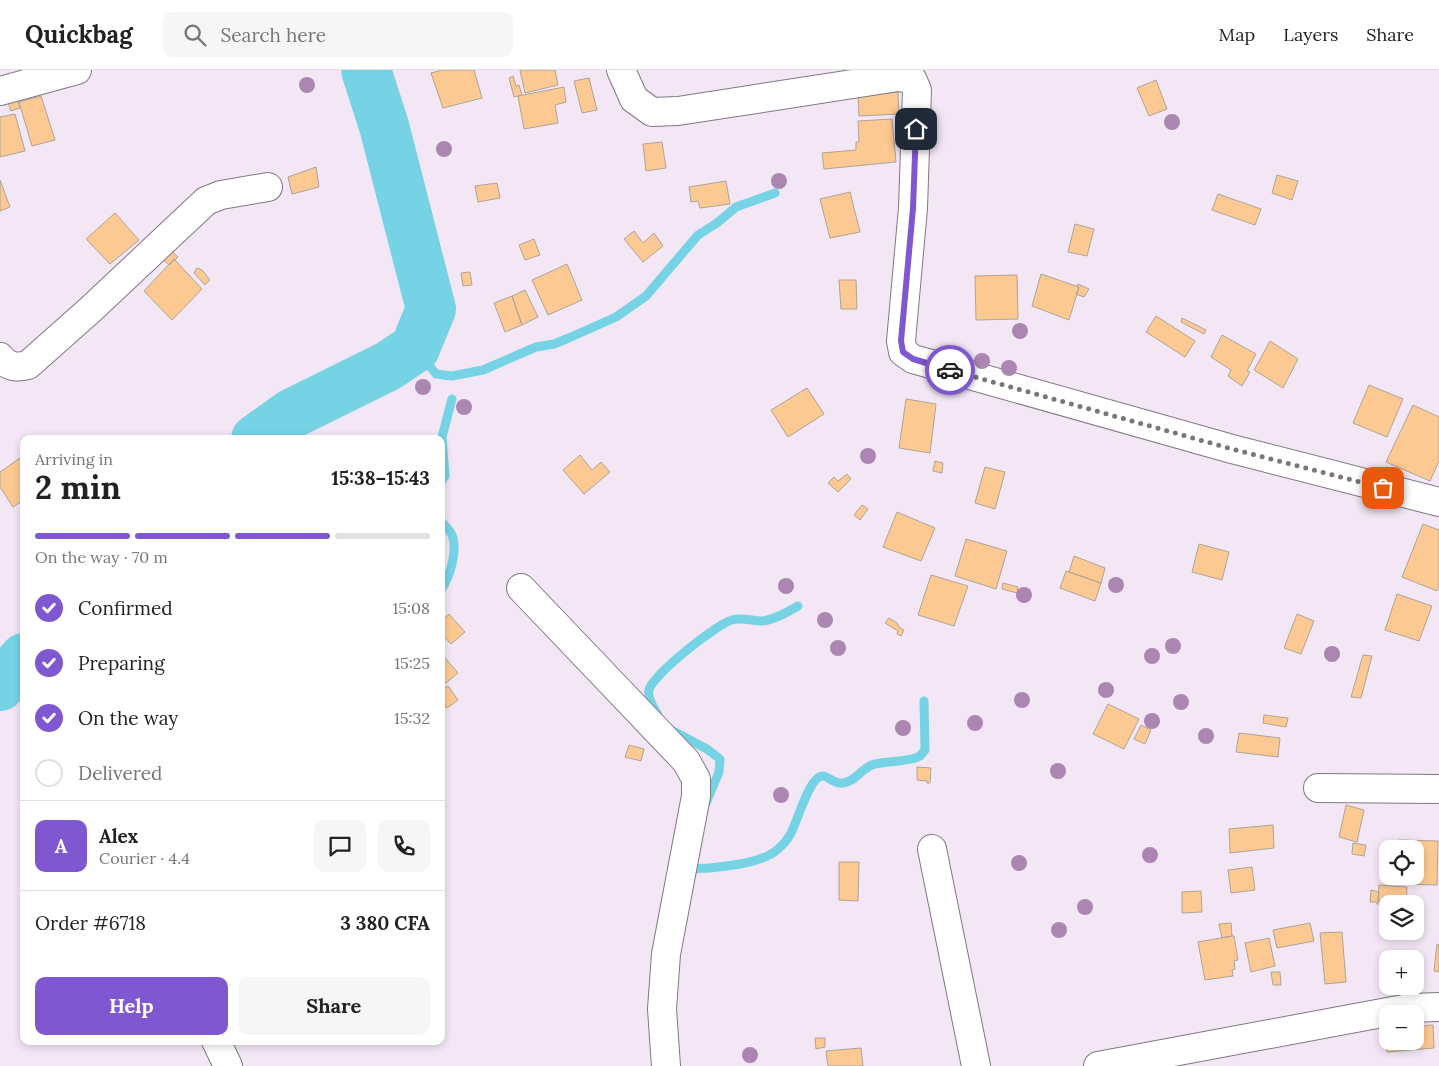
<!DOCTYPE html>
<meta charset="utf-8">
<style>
body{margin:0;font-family:Lora,serif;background:#f6f6f6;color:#222;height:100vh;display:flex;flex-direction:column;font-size:19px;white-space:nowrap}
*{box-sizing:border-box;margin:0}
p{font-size:16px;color:#767676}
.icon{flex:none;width:28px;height:28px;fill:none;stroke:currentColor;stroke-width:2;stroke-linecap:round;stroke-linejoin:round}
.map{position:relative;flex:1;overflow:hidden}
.details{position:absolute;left:20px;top:365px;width:425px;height:610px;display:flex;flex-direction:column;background:#fff;border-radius:10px;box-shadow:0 2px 8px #0003}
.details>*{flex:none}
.tools{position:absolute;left:1379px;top:770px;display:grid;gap:10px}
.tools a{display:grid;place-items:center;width:45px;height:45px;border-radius:10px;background:#fff;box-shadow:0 2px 8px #0003;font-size:25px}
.pin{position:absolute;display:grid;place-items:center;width:42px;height:42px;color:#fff;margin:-21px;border-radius:10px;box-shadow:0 2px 8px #0006}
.courier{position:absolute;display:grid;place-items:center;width:50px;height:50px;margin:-25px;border:4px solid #7f57d1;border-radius:50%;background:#fff;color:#222;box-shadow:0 1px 6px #0007}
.headline em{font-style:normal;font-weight:800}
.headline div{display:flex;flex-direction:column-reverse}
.headline{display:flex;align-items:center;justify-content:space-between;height:85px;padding:0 15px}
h1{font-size:32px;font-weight:800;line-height:38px}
.bar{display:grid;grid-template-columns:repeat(4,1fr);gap:8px 5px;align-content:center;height:60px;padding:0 15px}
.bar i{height:6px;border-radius:4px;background:#e0e0e0}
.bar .on{background:#7f57d1}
.bar p{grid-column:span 4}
.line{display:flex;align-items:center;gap:12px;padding:0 15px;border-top:1px solid #e0e0e0}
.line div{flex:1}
.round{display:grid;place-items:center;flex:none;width:52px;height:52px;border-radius:10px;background:#f6f6f6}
ol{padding:0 15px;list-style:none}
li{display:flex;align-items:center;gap:15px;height:55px}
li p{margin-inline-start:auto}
li .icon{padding:5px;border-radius:50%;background:#7f57d1;color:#fff;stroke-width:4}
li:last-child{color:#767676}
li i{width:28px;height:28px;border:2px solid #e0e0e0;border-radius:50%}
.cta{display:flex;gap:10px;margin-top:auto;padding:10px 15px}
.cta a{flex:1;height:58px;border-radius:10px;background:#7f57d1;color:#fff;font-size:20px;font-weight:800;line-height:58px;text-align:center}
.cta a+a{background:#f6f6f6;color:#222}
header{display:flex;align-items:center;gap:30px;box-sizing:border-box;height:70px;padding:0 25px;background:#fff;border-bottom:1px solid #e0e0e0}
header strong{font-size:24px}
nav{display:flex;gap:28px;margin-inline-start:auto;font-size:18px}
.search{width:350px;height:45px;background:#f6f6f6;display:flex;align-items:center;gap:12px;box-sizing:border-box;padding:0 18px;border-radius:10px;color:#767676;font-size:19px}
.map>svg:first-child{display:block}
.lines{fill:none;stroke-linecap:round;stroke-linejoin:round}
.stream{stroke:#76d3e6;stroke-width:9}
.river{stroke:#76d3e6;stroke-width:50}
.building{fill:#fdc992;stroke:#afa397}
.minor-casing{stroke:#817783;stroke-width:30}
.minor{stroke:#fff;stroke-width:28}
.tree{fill:#aa86b1}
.done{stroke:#7d757e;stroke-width:5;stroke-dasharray:0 9}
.route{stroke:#7f57d1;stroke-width:6}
</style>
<header>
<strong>Quickbag</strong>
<div class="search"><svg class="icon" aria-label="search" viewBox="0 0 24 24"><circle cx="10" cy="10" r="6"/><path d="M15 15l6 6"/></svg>Search here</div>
<nav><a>Map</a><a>Layers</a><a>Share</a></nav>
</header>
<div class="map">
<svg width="1439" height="996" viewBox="0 0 1439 996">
<rect width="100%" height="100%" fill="#f3e7f5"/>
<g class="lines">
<!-- stream -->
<path class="stream" d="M415,278L436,304L452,306L483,300L536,277L554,274L571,267L616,247L646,226L698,165L717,153L736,137L775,123
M441,412L445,406L442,367L452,329
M441,451C444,455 449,459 451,463C459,478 450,507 441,520
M658,645C654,638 647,629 649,620C652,605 717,554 732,550C742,547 753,551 762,551C775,550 787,542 798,536
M671,660L707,679L720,689L719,702L706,733
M688,803C693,797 701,799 709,798C728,796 763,793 778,779C783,775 787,770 790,765C797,753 809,707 822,706C828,705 834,715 843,713C855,712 861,699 872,695C887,690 906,693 920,686L925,680L924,631"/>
<!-- river -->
<path class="river" d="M256,369L291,344L388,296L415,278L431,239L384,56L366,0
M0,616L24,588"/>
</g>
<!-- building -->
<path class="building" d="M442,0H474L482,28L443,38L431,3Z
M520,0H555L558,15L525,23Z
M513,6L516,16L519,15L522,25L514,27L509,8Z
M589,8L597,40L582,43L574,11Z
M1156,10L1167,39L1149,46L1137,18Z
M564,17L566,32L555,35L558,53L524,59L518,26Z
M898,22L899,44L859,46L858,25Z
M16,26L20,38L11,41L7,29Z
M41,26L55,70L32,76L19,32Z
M15,44L25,81L0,87V47Z
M892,49L896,92L824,99L822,83L856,80V72H859L858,51Z
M662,72L666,98L646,101L643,74Z
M316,97L319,117L292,124L288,107Z
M1277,105L1298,111L1292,130L1272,123Z
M0,110L10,137L0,141Z
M726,111L730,134L700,138L698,131L691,132L689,117Z
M497,113L500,128L478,132L475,116Z
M850,122L860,162L830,168L820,129Z
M1218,124L1261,139L1255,155L1212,140Z
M115,143L139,170L110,194L86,169Z
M1075,154L1094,159L1087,186L1068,182Z
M634,161L643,173L654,163L663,176L643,192L624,169Z
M534,169L540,185L525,190L519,175Z
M168,178L178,187L169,195L160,187Z
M174,189L202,219L172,250L144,221Z
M567,194L582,230L548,245L532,210Z
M197,198L202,200L210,210L205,215L194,203Z
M470,202L472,215L463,216L461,203Z
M1041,204L1079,217L1069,250L1032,236Z
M1017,205L1018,249L976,250L975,206Z
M839,210H856L857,239H841Z
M1078,214L1089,219L1084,227L1076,224L1079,217L1077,216Z
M525,220L538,247L522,255L512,226Z
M512,226L522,255L505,262L494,233Z
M1156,246L1195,271L1185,287L1146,262Z
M1182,248L1206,260L1204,264L1181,252Z
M1222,265L1256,284L1247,301L1250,302L1242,316L1228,306L1231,300L1211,287Z
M1270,271L1298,289L1283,318L1254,300Z
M1369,315L1403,329L1387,367L1353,353Z
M807,318L824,344L788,367L771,340Z
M906,329L936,334L930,383L899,378Z
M1413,335L1439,347V391L1430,411L1386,392Z
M580,385L592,400L601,392L610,402L584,424L563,400Z
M20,388L24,394V430L13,437L0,417V402Z
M935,391L943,393L942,403L933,401Z
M985,397L1005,402L995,439L975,433Z
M847,404L851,409L838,422L828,413L834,407L838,411Z
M862,435L868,439L860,450L854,445Z
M897,442L935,458L921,491L883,477Z
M1423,454L1439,460V516L1437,521L1402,507Z
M966,469L1007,481L996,519L955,506Z
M1199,474L1229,482L1222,510L1192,502Z
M1074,486L1105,498L1101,513L1069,502Z
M1066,501L1101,513L1095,531L1060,518Z
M931,505L968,516L954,556L918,545Z
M1003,513L1018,517L1017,523L1002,519Z
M1397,524L1432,536L1419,571L1385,560Z
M449,544L465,562L451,574L441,563V551Z
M1297,544L1314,551L1301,584L1284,578Z
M889,548L897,553L900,558L904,560L901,566L897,564L898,561L885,553Z
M441,583L458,603L441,617Z
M1363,585L1372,586L1361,628L1351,627Z
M448,616L458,630L447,638L441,631V620Z
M1108,634L1139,649L1124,679L1093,664Z
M1264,645L1288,648L1286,657L1263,653Z
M1141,655L1151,660L1145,674L1134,669Z
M1239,663L1280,668L1278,687L1236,682Z
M629,675L644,679L641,691L625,687Z
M917,697L931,698L930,713H927V711L917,710Z
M1346,735L1364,740L1357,772L1339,767Z
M1273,755L1274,778L1230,783L1229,759Z
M1399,770L1438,771L1437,815L1398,814V806H1415V779H1399Z
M1353,773L1366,775L1364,786L1352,784Z
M839,792H859L858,831L839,830Z
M1252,797L1255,820L1231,823L1228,800Z
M1379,815L1407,817L1406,833L1378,831Z
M1371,820L1379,822L1378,831L1388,832L1387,835L1377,834V832H1370Z
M1201,821L1202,842L1182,843V822Z
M1231,853L1232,866L1222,868L1219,854Z
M1310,853L1314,871L1277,878L1273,860Z
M1342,862L1346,912L1325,914L1320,863Z
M1232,866H1234L1238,890L1234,891L1235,899L1232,900L1233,906L1205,910L1198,872Z
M1269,868L1275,896L1251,902L1245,873Z
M1437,874L1439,875V902L1434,901Z
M1271,902H1280L1281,915H1273Z
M1433,955L1434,978L1387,982L1385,958H1388V971H1415V956Z
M815,968H825V977L816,979Z
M861,978L863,996H828L826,981Z"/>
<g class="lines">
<defs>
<path id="minor" d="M621,0L634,29L652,42L678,41L898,7L912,9L917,20L913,138L901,271L903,282L913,289L1232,379L1439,432
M0,21L77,0
M0,287C8,297 16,298 28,295L90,240L206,131L221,125L268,117
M521,518L686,691L696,709V726L666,884L662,939L666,996
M1318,718L1439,719
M932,779L976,996
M216,971L228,996
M1098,996L1409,938L1439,937"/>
</defs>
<!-- minor casing -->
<use href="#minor" class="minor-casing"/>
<!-- minor -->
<use href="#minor" class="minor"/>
</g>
<!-- trees -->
<g class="tree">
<circle cx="307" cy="15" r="8"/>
<circle cx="1172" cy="52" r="8"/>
<circle cx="444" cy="79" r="8"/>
<circle cx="779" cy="111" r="8"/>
<circle cx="1020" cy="261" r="8"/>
<circle cx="982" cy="291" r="8"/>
<circle cx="1009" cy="298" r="8"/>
<circle cx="423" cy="317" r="8"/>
<circle cx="464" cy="337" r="8"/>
<circle cx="868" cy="386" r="8"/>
<circle cx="1116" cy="515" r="8"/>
<circle cx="786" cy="516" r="8"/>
<circle cx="1024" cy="525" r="8"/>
<circle cx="825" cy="550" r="8"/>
<circle cx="1173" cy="576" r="8"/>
<circle cx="838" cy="578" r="8"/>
<circle cx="1332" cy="584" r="8"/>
<circle cx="1152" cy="586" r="8"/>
<circle cx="1106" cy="620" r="8"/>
<circle cx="1022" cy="630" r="8"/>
<circle cx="1181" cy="632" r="8"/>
<circle cx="1152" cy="651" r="8"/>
<circle cx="975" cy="653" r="8"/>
<circle cx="903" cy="658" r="8"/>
<circle cx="1206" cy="666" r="8"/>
<circle cx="1058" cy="701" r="8"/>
<circle cx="781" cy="725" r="8"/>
<circle cx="1150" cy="785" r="8"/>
<circle cx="1019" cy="793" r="8"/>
<circle cx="1085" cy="837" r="8"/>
<circle cx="1059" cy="860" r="8"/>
<circle cx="750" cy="985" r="8"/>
</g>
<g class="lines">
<!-- done -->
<path class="done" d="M950,300L1232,379L1383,418"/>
<!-- route -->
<path class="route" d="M916,59L913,138L901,271L903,282L913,289L950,300"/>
</g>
</svg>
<div class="tools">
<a><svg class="icon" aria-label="locate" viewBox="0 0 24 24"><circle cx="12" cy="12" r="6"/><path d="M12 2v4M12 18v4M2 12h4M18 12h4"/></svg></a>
<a><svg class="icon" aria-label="layers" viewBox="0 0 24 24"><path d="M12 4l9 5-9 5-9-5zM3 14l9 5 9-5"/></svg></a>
<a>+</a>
<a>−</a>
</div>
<div class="pin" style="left:1383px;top:418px;background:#ea580c"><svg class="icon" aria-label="bag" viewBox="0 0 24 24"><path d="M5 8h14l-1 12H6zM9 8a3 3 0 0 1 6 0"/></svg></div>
<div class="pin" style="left:916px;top:59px;background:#1f2937"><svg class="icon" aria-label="home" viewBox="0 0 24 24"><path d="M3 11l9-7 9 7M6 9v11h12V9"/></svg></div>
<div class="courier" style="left:950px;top:300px"><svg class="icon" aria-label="car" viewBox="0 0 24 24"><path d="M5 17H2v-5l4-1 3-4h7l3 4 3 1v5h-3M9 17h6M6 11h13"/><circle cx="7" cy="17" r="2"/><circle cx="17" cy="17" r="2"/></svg></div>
<section class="details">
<div class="headline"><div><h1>2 min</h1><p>Arriving in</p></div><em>15:38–15:43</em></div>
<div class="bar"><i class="on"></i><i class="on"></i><i class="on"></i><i></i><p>On the way · 70 m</p></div>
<ol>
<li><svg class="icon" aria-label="check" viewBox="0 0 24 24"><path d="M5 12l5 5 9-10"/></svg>Confirmed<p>15:08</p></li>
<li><svg class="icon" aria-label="check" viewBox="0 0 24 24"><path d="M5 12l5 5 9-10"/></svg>Preparing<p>15:25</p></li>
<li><svg class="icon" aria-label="check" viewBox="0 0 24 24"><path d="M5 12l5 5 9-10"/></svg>On the way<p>15:32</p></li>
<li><i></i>Delivered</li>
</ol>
<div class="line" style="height:90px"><b class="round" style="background:#7f57d1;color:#fff">A</b><div><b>Alex</b><p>Courier · 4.4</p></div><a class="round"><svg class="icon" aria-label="chat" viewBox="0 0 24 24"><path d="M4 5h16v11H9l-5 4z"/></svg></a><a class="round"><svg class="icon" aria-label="phone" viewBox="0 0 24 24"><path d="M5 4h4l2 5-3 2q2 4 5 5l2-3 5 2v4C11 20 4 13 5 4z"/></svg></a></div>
<div class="line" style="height:65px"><div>Order #6718</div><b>3 380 CFA</b></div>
<div class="cta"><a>Help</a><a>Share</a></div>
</section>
</div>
